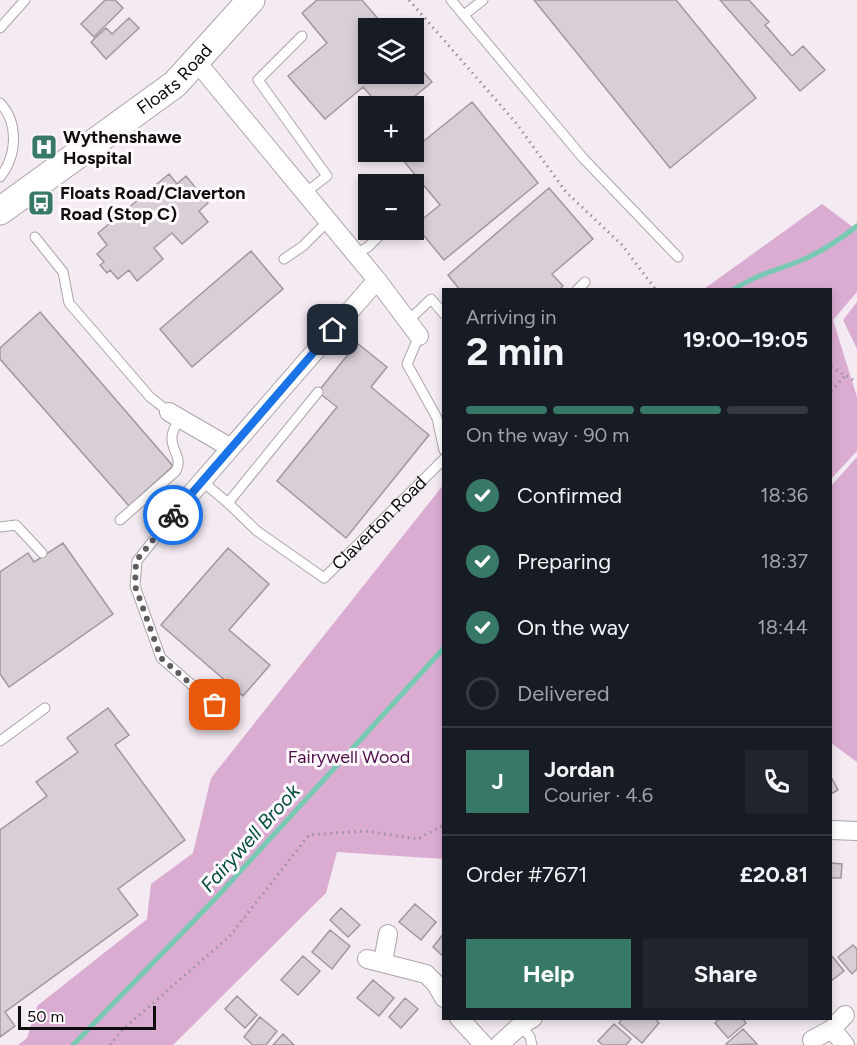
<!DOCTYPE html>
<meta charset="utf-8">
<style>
body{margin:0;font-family:Figtree,sans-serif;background:#20242c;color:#f1f3f6;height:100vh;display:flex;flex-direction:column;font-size:22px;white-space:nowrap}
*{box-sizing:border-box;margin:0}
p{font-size:20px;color:#9ea1a6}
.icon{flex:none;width:33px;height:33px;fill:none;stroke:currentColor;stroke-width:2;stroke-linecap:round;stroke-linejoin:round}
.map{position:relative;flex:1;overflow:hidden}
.drawer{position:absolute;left:442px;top:288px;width:390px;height:732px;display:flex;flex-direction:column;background:#171b24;border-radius:0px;box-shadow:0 3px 9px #0003}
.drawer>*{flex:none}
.controls{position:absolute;left:358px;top:18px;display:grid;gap:12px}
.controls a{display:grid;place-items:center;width:66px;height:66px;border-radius:0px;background:#171b24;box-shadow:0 3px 9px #0003;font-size:30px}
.scale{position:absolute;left:18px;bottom:15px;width:138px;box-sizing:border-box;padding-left:6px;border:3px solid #0f0c0e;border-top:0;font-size:16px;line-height:21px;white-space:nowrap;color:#0f0c0e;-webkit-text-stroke:4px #fff9fe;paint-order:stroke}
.pin{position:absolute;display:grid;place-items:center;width:51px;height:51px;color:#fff;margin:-26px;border-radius:12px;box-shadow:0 3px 9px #0006}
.courier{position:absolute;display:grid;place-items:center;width:60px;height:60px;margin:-30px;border:4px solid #1a73e8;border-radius:50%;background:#fff;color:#222;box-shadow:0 2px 8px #0007}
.head em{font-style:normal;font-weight:700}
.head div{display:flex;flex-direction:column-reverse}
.head{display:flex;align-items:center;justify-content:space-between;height:102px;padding:0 24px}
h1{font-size:39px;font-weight:700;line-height:45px}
.bar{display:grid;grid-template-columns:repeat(4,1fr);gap:9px 6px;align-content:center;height:72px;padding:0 24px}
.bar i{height:8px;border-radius:4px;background:#363941}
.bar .selected{background:#387866}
.bar p{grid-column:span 4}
.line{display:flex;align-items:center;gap:15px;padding:0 24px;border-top:2px solid #363941}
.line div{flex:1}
.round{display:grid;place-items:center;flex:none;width:63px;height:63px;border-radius:0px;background:#20242c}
ol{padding:0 24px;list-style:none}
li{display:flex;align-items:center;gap:18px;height:66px}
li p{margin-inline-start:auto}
li .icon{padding:6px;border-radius:50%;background:#387866;color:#fff;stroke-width:4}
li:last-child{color:#9ea1a6}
li i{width:33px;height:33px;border:3px solid #363941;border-radius:50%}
.button{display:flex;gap:12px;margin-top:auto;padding:12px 24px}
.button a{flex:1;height:69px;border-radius:0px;background:#387866;color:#fff;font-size:24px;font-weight:700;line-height:69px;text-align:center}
.button a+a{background:#20242c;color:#f1f3f6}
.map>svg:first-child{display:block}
.green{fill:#dbacd2}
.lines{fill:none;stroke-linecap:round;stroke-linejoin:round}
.stream{stroke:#77c9b1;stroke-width:5}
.building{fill:#d8ced6;stroke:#a1979f;stroke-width:1.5}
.lane-casing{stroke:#ada4ab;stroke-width:11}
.street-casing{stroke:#ada4ab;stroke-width:20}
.secondary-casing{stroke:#ada4ab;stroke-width:29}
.path{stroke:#9a9399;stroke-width:3;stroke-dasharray:1.5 4.5;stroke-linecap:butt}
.lane{stroke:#fff;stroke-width:9}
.street{stroke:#fff;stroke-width:18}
.secondary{stroke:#fff;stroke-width:27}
.done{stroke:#5f5a5e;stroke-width:6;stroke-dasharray:0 10.8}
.route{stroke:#1a73e8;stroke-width:8}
.labels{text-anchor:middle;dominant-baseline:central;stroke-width:6;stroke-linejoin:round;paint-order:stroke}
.street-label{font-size:18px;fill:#0f0c0e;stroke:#fff9fe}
.poi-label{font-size:18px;font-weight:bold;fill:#0f0c0e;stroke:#fff9fe;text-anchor:start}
.park-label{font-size:18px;fill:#50104a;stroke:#fff9fe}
.water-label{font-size:20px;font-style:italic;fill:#014c3d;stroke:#fff9fe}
</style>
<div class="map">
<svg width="857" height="1045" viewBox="0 0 857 1045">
<rect width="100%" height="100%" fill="#f4eaf2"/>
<!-- green -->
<path class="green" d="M822,204L857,230V292L833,320L857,397V451L831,479V290L704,289Z
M857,302V349L843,320Z
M857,457V762L831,743V486Z
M444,484V859L337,852L326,893L173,1045H18L27,1038L37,1006L147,919L151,884L193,853L211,778Z"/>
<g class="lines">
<!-- stream -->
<path class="stream" d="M733,290C753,276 775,271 797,262C819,254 839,240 857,226
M73,1045L216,898L444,648"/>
</g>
<!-- building -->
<path class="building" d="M105,0H115L123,8L94,37L81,24Z
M317,0H362L386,28H369V74H414V61L432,82L403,106H380L363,87L325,119L288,76L327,43L302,13Z
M534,0H676L756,98L670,168Z
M720,0H749L769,22L765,25L792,56L803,46L825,70L800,91Z
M129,18L139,28L106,59L91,42L106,28L112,34Z
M472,102L538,183L444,260L415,225L440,205L402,159L414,152V149Z
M169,174L177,184L186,176L208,203L199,211L208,222L182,244L172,233L154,248L163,259L137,281L129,270L118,279L110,270L107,273L100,265L104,262L97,254L107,245L98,233Z
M549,188L593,239L552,274L563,286L559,290H460L448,275Z
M251,251L283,289L192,367L160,329Z
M40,312L173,466L129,506L0,359V348Z
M357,343L387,367L371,387L429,435L346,538L277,481L337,407L318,392Z
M63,543L113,614L9,687L0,674V572L28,553L34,562Z
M228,548L269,584L229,630L270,665L243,696L161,625Z
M108,708L129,735L115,745L185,840L118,889L138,915L5,1012L15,1026L0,1037V830L47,796L36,782L78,752L67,738Z
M831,777L838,790L831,794Z
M831,863L842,864L841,878H831Z
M415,904L436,922L421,940L399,922Z
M341,908L360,925L348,937L330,920Z
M330,930L350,946L332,969L312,952Z
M444,933V957L433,947Z
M853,945L857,949V969L852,974L838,957Z
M831,955L844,971L831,981Z
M303,956L320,971L298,995L281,980Z
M373,980L394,998L379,1016L357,998Z
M237,996L257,1015L245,1028L225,1009Z
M405,998L418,1009L401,1028L389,1017Z
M260,1017L277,1031L266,1045H253L244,1037Z
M623,1018H654L659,1023L642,1043L619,1023Z
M720,1018H742L746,1023L728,1038L715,1023Z
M614,1024L631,1039L626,1045H603L598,1041Z
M743,1029L757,1044L727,1045L726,1044Z
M283,1034L294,1045H273Z"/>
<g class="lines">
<defs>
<g id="lane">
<path d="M451,0L583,158L678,257"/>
<path d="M464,15L483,0"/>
<path d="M0,28L25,0"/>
<path d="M302,36L258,80L327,176L305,193"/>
<path d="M0,103C19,123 17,156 0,177"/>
<path d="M35,237L63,272L69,303L150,397L169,412"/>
<path d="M355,254L368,247L385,230"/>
<path d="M284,259L303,246L328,221"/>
<path d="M577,290L585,282"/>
<path d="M408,321L431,299L444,314"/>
<path d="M419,336L407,364L437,418L444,450"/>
<path d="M202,481L228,503L318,392"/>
<path d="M183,503L137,561L135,586L161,658L215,705"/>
<path id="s1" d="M228,503L257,531L324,578L444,459"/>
<path d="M120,520L176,471C183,457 171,451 172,437C172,430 177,424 180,418"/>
<path d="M0,527L16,525L42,553"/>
<path d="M0,741L45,708"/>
<path d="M521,1025L530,1037L532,1045"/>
</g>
<path id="street" d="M196,61L377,280L419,336
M169,412L231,448
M183,503L377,280
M831,830L857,831
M367,959L426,974L436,984L444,998
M383,962L388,934
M459,1018L484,1045
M832,1029L845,1045
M812,1040L832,1029L845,1015
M499,1045L521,1025L533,1018"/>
<g id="secondary">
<path id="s2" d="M0,211L175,84L251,0"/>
</g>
</defs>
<!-- lane casing -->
<use href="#lane" class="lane-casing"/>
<!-- street casing -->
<use href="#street" class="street-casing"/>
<!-- secondary casing -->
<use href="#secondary" class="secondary-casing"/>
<!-- path -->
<path class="path" d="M409,0L516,123L566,192L622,245L656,290
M831,367L857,382
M831,391L846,375
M110,1045L122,1030L229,937L309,835L365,831L418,839L444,825"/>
<!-- lane -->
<use href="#lane" class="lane"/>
<!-- street -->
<use href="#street" class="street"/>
<!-- secondary -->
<use href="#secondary" class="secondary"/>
</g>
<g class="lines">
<!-- done -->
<path class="done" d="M173,515L136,561L135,586L161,658L215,705"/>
<!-- route -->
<path class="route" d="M173,515L333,330"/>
</g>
<!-- icons -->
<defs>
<symbol id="hospital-square" viewBox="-11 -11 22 22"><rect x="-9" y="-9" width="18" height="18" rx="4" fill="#387866" stroke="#fff9fe"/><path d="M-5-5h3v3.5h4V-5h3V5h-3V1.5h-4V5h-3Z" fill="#fff"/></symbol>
<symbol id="bus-square" viewBox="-11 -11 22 22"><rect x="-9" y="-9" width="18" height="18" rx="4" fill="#387866" stroke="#fff9fe"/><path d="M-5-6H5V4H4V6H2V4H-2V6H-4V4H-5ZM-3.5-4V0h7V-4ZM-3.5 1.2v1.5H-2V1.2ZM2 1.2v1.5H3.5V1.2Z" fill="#fff"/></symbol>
</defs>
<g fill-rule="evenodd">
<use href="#hospital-square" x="29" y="132" width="30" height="30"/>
<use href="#bus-square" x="26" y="188" width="30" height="30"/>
</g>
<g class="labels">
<!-- street labels -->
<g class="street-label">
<text stroke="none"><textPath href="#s2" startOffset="219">Floats Road</textPath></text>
<text stroke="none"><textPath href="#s1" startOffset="200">Claverton Road</textPath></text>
</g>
<!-- poi labels -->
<g class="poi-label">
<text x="63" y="137">Wythenshawe<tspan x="63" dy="21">Hospital</tspan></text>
<text x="60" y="193">Floats Road/Claverton<tspan x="60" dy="21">Road (Stop C)</tspan></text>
</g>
<!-- park labels -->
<g class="park-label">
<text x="349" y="757">Fairywell Wood</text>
</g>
<!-- water labels -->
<g class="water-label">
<text transform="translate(250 838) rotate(-48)">Fairywell Brook</text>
</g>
</g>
</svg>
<div class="controls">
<a><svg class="icon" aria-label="layers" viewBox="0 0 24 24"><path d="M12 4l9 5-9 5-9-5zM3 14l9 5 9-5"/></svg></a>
<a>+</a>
<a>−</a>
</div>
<div class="scale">50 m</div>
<div class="pin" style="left:215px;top:705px;background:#ea580c"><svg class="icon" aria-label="bag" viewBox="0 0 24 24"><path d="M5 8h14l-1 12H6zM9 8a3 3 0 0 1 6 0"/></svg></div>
<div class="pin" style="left:333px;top:330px;background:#1f2937"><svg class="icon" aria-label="home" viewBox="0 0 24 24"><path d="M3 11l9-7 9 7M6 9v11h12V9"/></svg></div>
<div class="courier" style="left:173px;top:515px"><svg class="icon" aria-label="bike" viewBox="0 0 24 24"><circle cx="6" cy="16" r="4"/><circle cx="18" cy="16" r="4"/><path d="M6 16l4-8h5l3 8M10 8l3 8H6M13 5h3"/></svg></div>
<section class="drawer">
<div class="head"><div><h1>2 min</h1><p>Arriving in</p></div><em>19:00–19:05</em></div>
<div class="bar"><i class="selected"></i><i class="selected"></i><i class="selected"></i><i></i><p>On the way · 90 m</p></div>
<ol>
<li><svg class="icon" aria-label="check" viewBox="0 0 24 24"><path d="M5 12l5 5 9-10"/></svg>Confirmed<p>18:36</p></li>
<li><svg class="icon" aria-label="check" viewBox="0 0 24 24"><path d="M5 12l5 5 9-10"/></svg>Preparing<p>18:37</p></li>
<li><svg class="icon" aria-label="check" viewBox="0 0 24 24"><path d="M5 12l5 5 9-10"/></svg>On the way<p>18:44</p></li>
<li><i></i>Delivered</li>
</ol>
<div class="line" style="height:108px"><b class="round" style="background:#387866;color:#fff">J</b><div><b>Jordan</b><p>Courier · 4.6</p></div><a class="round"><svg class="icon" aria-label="phone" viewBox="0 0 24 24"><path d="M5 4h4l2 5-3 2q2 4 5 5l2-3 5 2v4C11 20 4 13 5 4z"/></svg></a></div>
<div class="line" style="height:78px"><div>Order #7671</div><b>£20.81</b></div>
<div class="button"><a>Help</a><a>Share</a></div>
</section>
</div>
